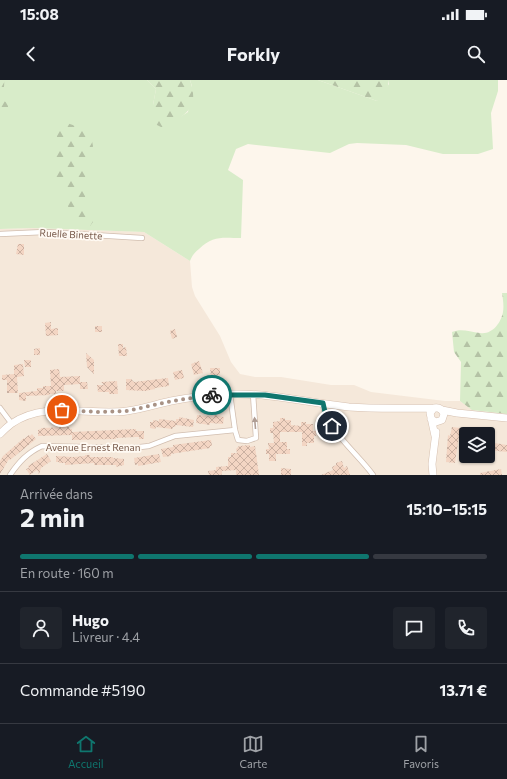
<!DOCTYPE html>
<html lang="fr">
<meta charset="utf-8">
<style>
body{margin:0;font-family:Commissioner,sans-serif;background:#20242c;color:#f1f3f6;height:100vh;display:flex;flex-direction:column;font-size:15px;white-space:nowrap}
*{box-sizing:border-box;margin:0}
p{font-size:13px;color:#9ea1a6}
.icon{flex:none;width:22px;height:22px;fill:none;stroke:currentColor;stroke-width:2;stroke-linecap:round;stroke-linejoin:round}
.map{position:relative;height:395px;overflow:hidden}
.details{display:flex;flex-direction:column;background:#171b24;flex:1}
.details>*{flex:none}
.tools{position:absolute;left:459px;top:347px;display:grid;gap:8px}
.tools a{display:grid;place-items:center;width:36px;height:36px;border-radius:4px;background:#171b24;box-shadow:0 1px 3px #0004;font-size:20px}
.pin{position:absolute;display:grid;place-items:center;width:34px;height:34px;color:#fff;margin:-17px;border:2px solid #fff;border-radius:50%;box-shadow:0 1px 4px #0007}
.courier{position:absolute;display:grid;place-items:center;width:40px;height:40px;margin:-20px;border:3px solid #0f766e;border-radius:50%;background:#fff;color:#222;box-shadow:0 1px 5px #0007}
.summary em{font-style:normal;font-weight:700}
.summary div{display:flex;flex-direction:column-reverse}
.summary{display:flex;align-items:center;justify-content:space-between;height:68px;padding:0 20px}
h1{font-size:26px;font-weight:700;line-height:30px}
.bar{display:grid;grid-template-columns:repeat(4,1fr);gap:6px 4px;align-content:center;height:48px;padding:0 20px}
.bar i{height:5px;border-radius:3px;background:#363941}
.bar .current{background:#0f766e}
.bar p{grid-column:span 4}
.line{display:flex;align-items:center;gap:10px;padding:0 20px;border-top:1px solid #363941}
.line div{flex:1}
.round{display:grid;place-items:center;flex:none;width:42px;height:42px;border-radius:4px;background:#20242c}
.status{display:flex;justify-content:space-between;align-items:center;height:28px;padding:0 20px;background:#171b24;direction:ltr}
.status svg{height:11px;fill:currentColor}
header{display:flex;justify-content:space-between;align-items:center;height:52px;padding:0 20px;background:#171b24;font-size:18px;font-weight:700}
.dock{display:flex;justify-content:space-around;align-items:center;height:56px;border-top:1px solid #363941;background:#171b24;font-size:11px;color:#9ea1a6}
.dock a{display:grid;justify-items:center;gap:2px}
.dock .current{color:#0f766e}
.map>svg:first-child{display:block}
.residential{fill:#f5e8da;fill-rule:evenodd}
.grass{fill:#d8ecc9}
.forest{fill:url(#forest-firs)}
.building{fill:url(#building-cross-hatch)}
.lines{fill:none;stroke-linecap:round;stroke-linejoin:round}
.street-casing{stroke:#d1beb0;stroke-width:6}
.secondary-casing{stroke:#d6c0b0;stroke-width:8}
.street{stroke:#fff;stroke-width:4.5}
.secondary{stroke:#fff;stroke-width:7}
.oneway{fill:#af9d94}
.done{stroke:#a89285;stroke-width:4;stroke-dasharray:0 7.2}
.route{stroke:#0f766e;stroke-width:5}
.labels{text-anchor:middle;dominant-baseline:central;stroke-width:3.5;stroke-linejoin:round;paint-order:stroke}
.street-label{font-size:10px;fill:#7a5c4d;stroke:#fffaf3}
</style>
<div class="status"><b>15:08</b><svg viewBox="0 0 49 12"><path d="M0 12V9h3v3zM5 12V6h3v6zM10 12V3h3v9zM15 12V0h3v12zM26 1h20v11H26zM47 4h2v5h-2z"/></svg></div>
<header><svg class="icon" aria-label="back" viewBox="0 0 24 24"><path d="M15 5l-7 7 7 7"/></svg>Forkly<svg class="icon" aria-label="search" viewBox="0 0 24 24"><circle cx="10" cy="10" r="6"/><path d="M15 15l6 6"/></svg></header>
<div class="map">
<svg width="507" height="395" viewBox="0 0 507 395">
<defs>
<pattern id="forest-firs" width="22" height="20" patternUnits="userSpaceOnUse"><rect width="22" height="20" fill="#d8ecc9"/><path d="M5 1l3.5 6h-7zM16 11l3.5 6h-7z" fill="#b4c2a5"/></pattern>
<pattern id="building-cross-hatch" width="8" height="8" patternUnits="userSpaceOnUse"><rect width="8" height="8" fill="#f3d5c3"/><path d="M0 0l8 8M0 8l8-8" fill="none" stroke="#cab0a1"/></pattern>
</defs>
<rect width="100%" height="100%" fill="#fdf6ec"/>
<!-- residential -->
<path class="residential" d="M33,148L144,152L190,181L192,207L195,216L220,256L231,282L240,294L255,297H281L331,305H354L371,312L445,321H460L473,330L507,334V395H0V149ZM466,354H488V376H466Z"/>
<!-- grass -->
<path class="grass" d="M0,0H147L156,9L153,25L177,39L188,32L192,6L190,0H318L377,21L389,4V0H498V11L491,33L493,69L478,74H443L406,65L357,63L349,64L330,73L248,64L236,69L228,90L243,100L241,158C223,158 213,155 199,169C194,173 192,176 190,181L144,152L33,148L0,149Z"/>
<!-- forest -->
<path class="forest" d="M0,0H4C5,7 2,14 4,21L8,23V28L3,34H0Z
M147,0H190C200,30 185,33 165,49L153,43V25L156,9Z
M318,0H389L386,16L377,21Z
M67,43L90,51L93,66L83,107L86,120L84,133L86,135L90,136L93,142L90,146C70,148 68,131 67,115L60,110L54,100L57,54L54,48L59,44Z
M502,213H507V334L472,330L460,321L461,282L454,272L452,252C462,248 469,252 480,253C492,255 501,243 503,232C504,226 503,219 502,213Z"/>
<!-- building -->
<path class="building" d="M18,164H24V175L16,174Z
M51,242V249L58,248V255L46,256L45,243Z
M95,246H102V252H95Z
M175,249L177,257L172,259L170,251Z
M118,264H123V268L126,267L127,276H119Z
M40,268V275H34V269Z
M86,273L94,280V294L87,287Z
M24,280H31V287H25Z
M199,281L203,293L194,295L191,284Z
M23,284L24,296L17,297L18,313H7V300H2V295L14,294V285Z
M210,288H220V295L211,296Z
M59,289L60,297L80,296V302H87L88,309H80V304L64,305V311H56V314H49L50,315L26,316V321L19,320V313L37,311V308H43V306H51L50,290Z
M182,290L184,298L175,300L173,292Z
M168,298L169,306L155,308V309L145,311L126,310V299H131L134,302Z
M117,301L118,314H109V312H98L97,305H104L101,302Z
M197,335L214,337V335L224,337L223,344L210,343V345L196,343Z
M179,337L194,340L193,347L176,345L175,347H173L172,349L156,347L155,349L150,348V342H153V340L159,341V339L176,341V344V339H179Z
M280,338H285V340H291V345L301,346V342H306V344H313V351H316V356H314V363H307V366H302V352H280V362H287V369H290V374H276V381H269V374H266V369H269L268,363H274L273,353H270V348H273V342L280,341Z
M69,347L70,349H72V352L136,349V351H144V359H139V357H136L116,358V359L72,360V355L38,356V350L41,349V348Z
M452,347L460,348L455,383L446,382L448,355L450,356Z
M32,354L36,359L10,380L9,379L0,394V381L3,376L24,358V359L29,355L30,356Z
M211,360L212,366H210V368L177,373L171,374V376L163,377L161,369L173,367V365Z
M488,362L507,365V372L488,370Z
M250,365V367L255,366L259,395H236V390L222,391V394L221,395H209L208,391L216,390V387L228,386V377H231V373H237L236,369L239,366Z
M47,374L51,381L41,388L39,394L37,390L30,395L26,389L29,388L28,386Z
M159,374L161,382L138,386V384L135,385L134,378Z
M85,375H90V377H113V378L124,379V385L116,387V385H94V383L65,385V383H59V382H56V376L73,377L85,376Z
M342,381L344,388L347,386L350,395H321L333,390L332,387L336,385V383Z
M281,388L291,389V395H281Z
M501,389L502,395H480V393Z"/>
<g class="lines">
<defs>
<path id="street" d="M0,154L45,152L142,158
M230,314L235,350L238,360L247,361L256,358L253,314
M323,323C323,346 360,376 373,395
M0,328L12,344
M10,395C19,382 27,373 42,366L131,368L149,366L175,356L235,350"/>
<path id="secondary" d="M442,330L457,333L507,338
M431,339L436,342L442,340L444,334C442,329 439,327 434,328L430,333L435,356
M0,354C4,350 7,347 11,344C45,320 90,336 127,331C142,329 157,324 171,321C191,317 211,315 232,314C271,313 310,323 349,327C377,329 405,328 434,328
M433,395L432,384L436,352"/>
</defs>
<!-- street casing -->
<use href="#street" class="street-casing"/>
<!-- secondary casing -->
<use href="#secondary" class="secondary-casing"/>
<!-- street -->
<use href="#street" class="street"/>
<!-- secondary -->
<use href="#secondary" class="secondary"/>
</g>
<!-- one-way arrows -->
<defs><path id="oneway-solid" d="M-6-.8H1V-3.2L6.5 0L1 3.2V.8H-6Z"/></defs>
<use class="oneway" href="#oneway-solid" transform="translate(255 343) rotate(-95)"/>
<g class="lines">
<!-- done -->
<path class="done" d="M62,330L99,332L127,331L172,321L212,315"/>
<!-- route -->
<path class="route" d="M212,315H265L323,323L325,332L332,346"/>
</g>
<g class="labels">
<!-- street labels -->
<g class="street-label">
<text transform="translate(71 154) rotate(3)">Ruelle Binette</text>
<text x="93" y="367">Avenue Ernest Renan</text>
</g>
</g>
</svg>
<div class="tools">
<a><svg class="icon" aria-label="layers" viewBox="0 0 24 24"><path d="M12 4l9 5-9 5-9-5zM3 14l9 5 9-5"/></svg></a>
</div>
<div class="pin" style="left:62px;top:330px;background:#ea580c"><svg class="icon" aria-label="bag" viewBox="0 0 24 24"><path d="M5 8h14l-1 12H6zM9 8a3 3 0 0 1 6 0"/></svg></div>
<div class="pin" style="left:332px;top:346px;background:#1f2937"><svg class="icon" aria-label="home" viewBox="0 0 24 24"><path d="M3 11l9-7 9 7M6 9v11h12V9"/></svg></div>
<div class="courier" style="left:212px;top:315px"><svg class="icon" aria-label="bike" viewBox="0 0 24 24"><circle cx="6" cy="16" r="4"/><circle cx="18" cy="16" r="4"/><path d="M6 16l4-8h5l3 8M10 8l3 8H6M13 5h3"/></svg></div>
</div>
<section class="details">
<div class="summary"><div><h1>2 min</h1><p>Arrivée dans</p></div><em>15:10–15:15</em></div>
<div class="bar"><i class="current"></i><i class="current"></i><i class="current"></i><i></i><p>En route · 160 m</p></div>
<div class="line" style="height:72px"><a class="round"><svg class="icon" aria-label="person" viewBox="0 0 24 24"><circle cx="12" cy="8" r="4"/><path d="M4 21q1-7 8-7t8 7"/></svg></a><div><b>Hugo</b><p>Livreur · 4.4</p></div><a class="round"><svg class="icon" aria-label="chat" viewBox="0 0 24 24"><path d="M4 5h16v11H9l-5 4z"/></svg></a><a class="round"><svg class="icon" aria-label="phone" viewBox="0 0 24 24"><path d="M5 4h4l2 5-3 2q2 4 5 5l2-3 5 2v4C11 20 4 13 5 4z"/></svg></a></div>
<div class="line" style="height:52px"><div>Commande #5190</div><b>13.71 €</b></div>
</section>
<nav class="dock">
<a class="current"><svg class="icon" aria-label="home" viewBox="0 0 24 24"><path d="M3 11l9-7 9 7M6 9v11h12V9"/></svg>Accueil</a>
<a><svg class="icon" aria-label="map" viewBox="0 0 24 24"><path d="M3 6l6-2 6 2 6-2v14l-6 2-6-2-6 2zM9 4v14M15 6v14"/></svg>Carte</a>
<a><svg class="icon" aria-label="saved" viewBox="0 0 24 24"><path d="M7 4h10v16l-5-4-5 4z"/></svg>Favoris</a>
</nav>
